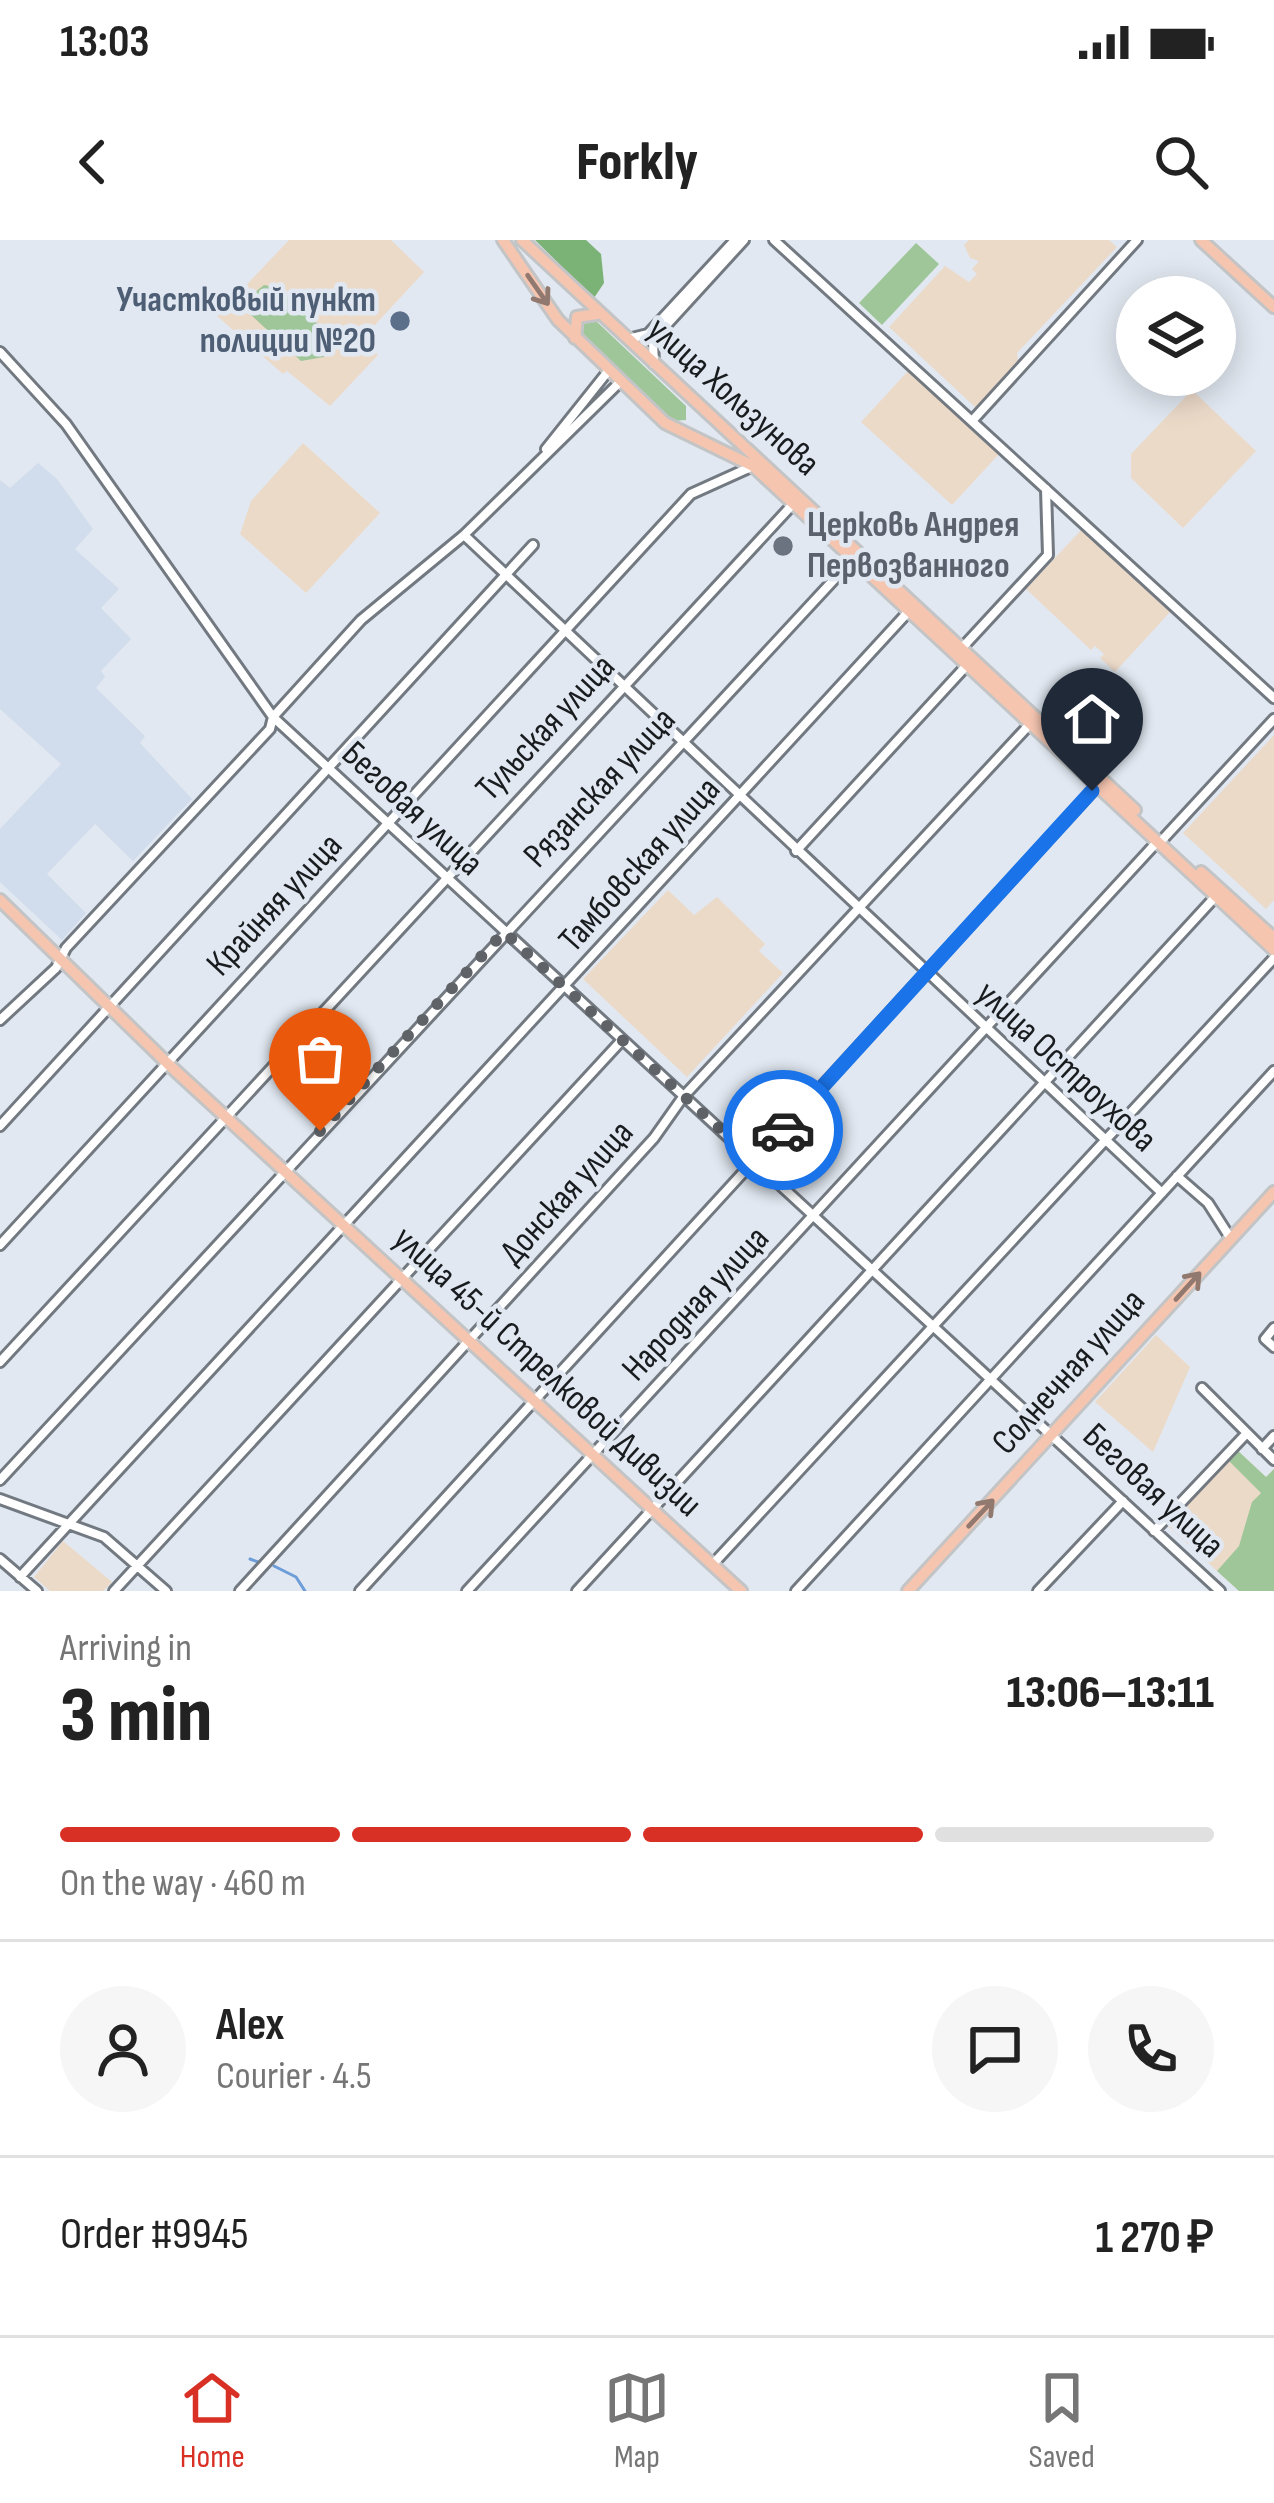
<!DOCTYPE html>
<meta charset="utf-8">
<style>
body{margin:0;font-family:"Sofia Sans Condensed",sans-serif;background:#f6f6f6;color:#222;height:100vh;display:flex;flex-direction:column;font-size:45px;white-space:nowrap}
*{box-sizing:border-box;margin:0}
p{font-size:39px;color:#767676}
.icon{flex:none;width:66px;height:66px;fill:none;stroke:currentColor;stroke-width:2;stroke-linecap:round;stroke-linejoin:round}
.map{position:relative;height:1351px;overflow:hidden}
.details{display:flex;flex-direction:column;background:#fff;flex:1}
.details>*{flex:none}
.buttons{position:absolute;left:1116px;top:36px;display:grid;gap:24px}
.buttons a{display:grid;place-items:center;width:120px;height:120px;border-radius:50%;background:#fff;box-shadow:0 6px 30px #0003;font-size:60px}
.pin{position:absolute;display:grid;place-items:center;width:102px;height:102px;color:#fff;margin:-123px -51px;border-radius:50% 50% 50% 0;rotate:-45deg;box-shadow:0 0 12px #0007}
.pin .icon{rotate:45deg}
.courier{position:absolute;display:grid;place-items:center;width:120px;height:120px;margin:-60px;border:9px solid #1a73e8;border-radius:50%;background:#fff;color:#222;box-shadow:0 3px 15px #0007}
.head em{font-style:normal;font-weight:800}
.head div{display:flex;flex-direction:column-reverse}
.head{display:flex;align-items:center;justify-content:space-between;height:204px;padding:0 60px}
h1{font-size:78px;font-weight:800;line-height:90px}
.bar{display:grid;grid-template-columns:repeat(4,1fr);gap:18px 12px;align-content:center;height:144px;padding:0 60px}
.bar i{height:15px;border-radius:9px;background:#e0e0e0}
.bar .current{background:#d93025}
.bar p{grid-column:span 4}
.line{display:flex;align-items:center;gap:30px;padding:0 60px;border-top:3px solid #e0e0e0}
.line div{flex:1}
.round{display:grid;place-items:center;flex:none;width:126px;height:126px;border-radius:63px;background:#f6f6f6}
.status{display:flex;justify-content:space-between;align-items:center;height:84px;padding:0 60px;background:#fff;direction:ltr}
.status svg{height:33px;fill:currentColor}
header{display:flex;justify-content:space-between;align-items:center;height:156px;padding:0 60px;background:#fff;font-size:54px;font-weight:800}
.tabs{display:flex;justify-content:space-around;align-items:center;height:168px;border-top:3px solid #e0e0e0;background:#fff;font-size:33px;color:#767676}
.tabs a{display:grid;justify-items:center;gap:6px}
.tabs .current{color:#d93025}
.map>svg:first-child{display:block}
.built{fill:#d1ddec}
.education{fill:#ecdac9}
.green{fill:#9ec699}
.forest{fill:#7bb275}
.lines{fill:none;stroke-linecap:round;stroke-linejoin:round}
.stream{stroke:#6d9dd9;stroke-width:3}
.minor-casing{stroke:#737981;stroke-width:14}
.major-casing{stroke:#c3c4c5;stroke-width:16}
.minor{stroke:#fff;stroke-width:8}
.major{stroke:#f5c5b0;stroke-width:10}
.oneway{stroke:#92796f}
.done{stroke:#5f6368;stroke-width:12;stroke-dasharray:0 21.6}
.route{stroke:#1a73e8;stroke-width:15}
.service-dot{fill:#5c6f8a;stroke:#e1e8f1;stroke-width:4.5}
.worship-dot{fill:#6b7280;stroke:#e1e8f1;stroke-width:4.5}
.labels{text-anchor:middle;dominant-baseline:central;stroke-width:9;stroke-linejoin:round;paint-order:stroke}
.service-label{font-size:36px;font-weight:bold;fill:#4e5e75;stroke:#e1e8f1;text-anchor:end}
.street-label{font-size:36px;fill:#191c1f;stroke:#e1e8f1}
.worship-label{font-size:36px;font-weight:bold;fill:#5b616d;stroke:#e1e8f1;text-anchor:start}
</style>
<div class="status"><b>13:03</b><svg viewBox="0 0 49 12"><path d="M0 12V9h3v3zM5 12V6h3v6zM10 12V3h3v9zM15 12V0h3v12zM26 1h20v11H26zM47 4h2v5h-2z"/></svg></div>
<header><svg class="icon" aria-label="back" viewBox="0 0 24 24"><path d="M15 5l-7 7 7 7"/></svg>Forkly<svg class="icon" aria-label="search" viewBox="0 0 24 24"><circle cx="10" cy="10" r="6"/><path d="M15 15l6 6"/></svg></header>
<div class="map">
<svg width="1274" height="1351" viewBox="0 0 1274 1351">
<rect width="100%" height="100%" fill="#e1e8f1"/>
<!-- built -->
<path class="built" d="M38,223L57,239L93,289L75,309L119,349L101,368L131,399L101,431L105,437L96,448L145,496L140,503L192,559L133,621L95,584L47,634L86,673L62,700L0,642V589L61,524L0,469V240L10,248Z"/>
<!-- education -->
<path class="education" d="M289,0H391L424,32L362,99L378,115L330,166L287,131L283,134L217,76Z
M969,0H1109L1117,7L1017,113L1018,123L976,168L889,87L945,26L969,42L977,34L972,29L979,21L970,18L964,5Z
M908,131L999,214L952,265L861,182Z
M1192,150L1256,211L1183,288L1131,238V214Z
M303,203L380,273L306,353L240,294L251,261Z
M1082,289L1171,371L1115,432L1100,418L1104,414L1095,406L1091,410L1026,349Z
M1274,495V660L1266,669L1183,593Z
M668,650L694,675L717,657L765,704L759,711L783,733L687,837L583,739Z
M1156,1095L1190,1127L1153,1212L1095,1162Z
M1236,1209L1266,1237L1274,1229V1351H1239L1167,1285Z
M63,1301L112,1342L103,1351H50L34,1337Z"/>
<!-- green -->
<path class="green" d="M916,3L939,24L882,85L859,63Z
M264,45L276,47L327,92L330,107L324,117L301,121L250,74L249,57Z
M584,79L595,80L686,166V180L672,181L581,95Z
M1236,1209L1266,1237L1274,1229V1351H1239L1217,1331L1239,1306L1252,1262L1261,1253L1227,1219Z"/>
<!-- forest -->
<path class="forest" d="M535,0H586L601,14L604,43L594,58Z"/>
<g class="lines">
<!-- stream -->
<path class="stream" d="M250,1319L258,1322
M274,1326L296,1337L305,1351"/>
<defs>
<path id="minor" d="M774,0L1274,458
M628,99L648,94L735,0
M0,112L66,184L273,477L1220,1351
M654,124L653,102L659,93L744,0
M972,181L1137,0
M546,209L609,130
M464,295L1162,953
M961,409L1048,315L1046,249
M1164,598L1274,479
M796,611L967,425
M0,780L56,728L66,708L270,489L273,477L361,380L464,295L621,141
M0,886L533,305
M1177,936L1208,963L1231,999
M0,1005L691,254L753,226
M1274,1088L1265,1099L1274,1107
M0,1122L793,264
M1202,1148L1274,1220
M1262,1209L1274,1196
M0,1240L853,319
M0,1259L104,1297L166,1351
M1154,1291L1247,1193
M0,1319L37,1351
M713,1324L1274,718
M20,1337L909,371
M114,1351L622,800
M240,1351L654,898L683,857L1030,484
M360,1351L1097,546
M467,1351L1157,602
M577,1351L1216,656
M796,1351L1274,831
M1038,1351L1123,1261"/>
<path id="major" d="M503,0L558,80L665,183L753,226L1274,710
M522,0L1135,570
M1201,0L1274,67
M575,98L577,77L597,74
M1201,632L1274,698
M0,660L167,823L741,1351
M908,1351L1274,952"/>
</defs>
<!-- minor casing -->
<use href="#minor" class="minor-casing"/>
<!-- major casing -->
<use href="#major" class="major-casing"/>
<!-- minor -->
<use href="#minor" class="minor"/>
<!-- major -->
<use href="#major" class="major"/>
</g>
<!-- one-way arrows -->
<defs><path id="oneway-shaft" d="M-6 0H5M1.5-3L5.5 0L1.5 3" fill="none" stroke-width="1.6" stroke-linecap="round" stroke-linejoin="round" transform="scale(3)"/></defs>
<g class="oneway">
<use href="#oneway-shaft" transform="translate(538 50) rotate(55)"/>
<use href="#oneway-shaft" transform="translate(1188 1046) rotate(-48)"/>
<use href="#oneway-shaft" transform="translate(981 1273) rotate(-47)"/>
</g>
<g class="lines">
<!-- done -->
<path class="done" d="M320,891L504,692L755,921L783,890"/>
<!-- route -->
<path class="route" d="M783,890L1092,551"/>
</g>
<!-- markers -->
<circle class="service-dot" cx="400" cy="81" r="12"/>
<circle class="worship-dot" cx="783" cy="306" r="12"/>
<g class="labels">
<!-- service labels -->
<g class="service-label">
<text x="376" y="60">Участковый пункт<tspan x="376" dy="41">полиции №20</tspan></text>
</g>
<!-- street labels -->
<g class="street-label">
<text transform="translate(733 157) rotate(42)">улица Хользунова</text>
<text transform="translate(546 488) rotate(-47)">Тульская улица</text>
<text transform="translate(600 548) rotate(-47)">Рязанская улица</text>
<text transform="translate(412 569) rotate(43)">Беговая улица</text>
<text transform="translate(640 625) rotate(-48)">Тамбовская улица</text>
<text transform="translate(275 665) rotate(-47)">Крайняя улица</text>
<text transform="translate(1066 827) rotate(43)">улица Остроухова</text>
<text transform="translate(567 953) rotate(-48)">Донская улица</text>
<text transform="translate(696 1064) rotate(-47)">Народная улица</text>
<text transform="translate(547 1132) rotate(43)">улица 45-й Стрелковой Дивизии</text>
<text transform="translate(1069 1132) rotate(-48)">Солнечная улица</text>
<text transform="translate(1153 1251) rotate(43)">Беговая улица</text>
</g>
<!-- worship labels -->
<g class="worship-label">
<text x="807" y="285">Церковь Андрея<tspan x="807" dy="41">Первозванного</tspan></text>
</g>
</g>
</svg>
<div class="buttons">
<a><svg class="icon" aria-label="layers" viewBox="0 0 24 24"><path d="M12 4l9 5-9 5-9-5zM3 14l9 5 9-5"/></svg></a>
</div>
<div class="pin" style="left:320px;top:891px;background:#ea580c"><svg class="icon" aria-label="bag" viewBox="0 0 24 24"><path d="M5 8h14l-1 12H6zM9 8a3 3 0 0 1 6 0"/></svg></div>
<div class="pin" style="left:1092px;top:551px;background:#1f2937"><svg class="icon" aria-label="home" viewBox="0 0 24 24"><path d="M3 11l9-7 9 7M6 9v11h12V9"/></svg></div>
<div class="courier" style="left:783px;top:890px"><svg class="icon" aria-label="car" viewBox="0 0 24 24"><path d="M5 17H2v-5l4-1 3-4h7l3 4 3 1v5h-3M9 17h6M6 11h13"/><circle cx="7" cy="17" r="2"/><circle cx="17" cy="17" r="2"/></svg></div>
</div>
<section class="details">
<div class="head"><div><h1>3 min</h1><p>Arriving in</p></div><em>13:06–13:11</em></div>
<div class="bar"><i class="current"></i><i class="current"></i><i class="current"></i><i></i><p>On the way · 460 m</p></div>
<div class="line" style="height:216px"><a class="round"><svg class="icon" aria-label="person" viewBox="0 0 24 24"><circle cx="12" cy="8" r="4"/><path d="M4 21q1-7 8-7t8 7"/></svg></a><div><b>Alex</b><p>Courier · 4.5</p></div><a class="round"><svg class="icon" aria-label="chat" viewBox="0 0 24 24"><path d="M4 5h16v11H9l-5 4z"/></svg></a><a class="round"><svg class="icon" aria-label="phone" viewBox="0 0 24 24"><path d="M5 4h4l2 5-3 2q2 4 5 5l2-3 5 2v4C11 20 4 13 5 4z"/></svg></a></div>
<div class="line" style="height:156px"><div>Order #9945</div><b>1 270 ₽</b></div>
</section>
<nav class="tabs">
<a class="current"><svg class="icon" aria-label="home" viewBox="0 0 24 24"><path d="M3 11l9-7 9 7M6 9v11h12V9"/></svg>Home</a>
<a><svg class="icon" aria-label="map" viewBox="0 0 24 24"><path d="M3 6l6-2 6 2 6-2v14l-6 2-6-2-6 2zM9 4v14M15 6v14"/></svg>Map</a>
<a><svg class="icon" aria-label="saved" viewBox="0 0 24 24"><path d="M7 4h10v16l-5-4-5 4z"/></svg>Saved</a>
</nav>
